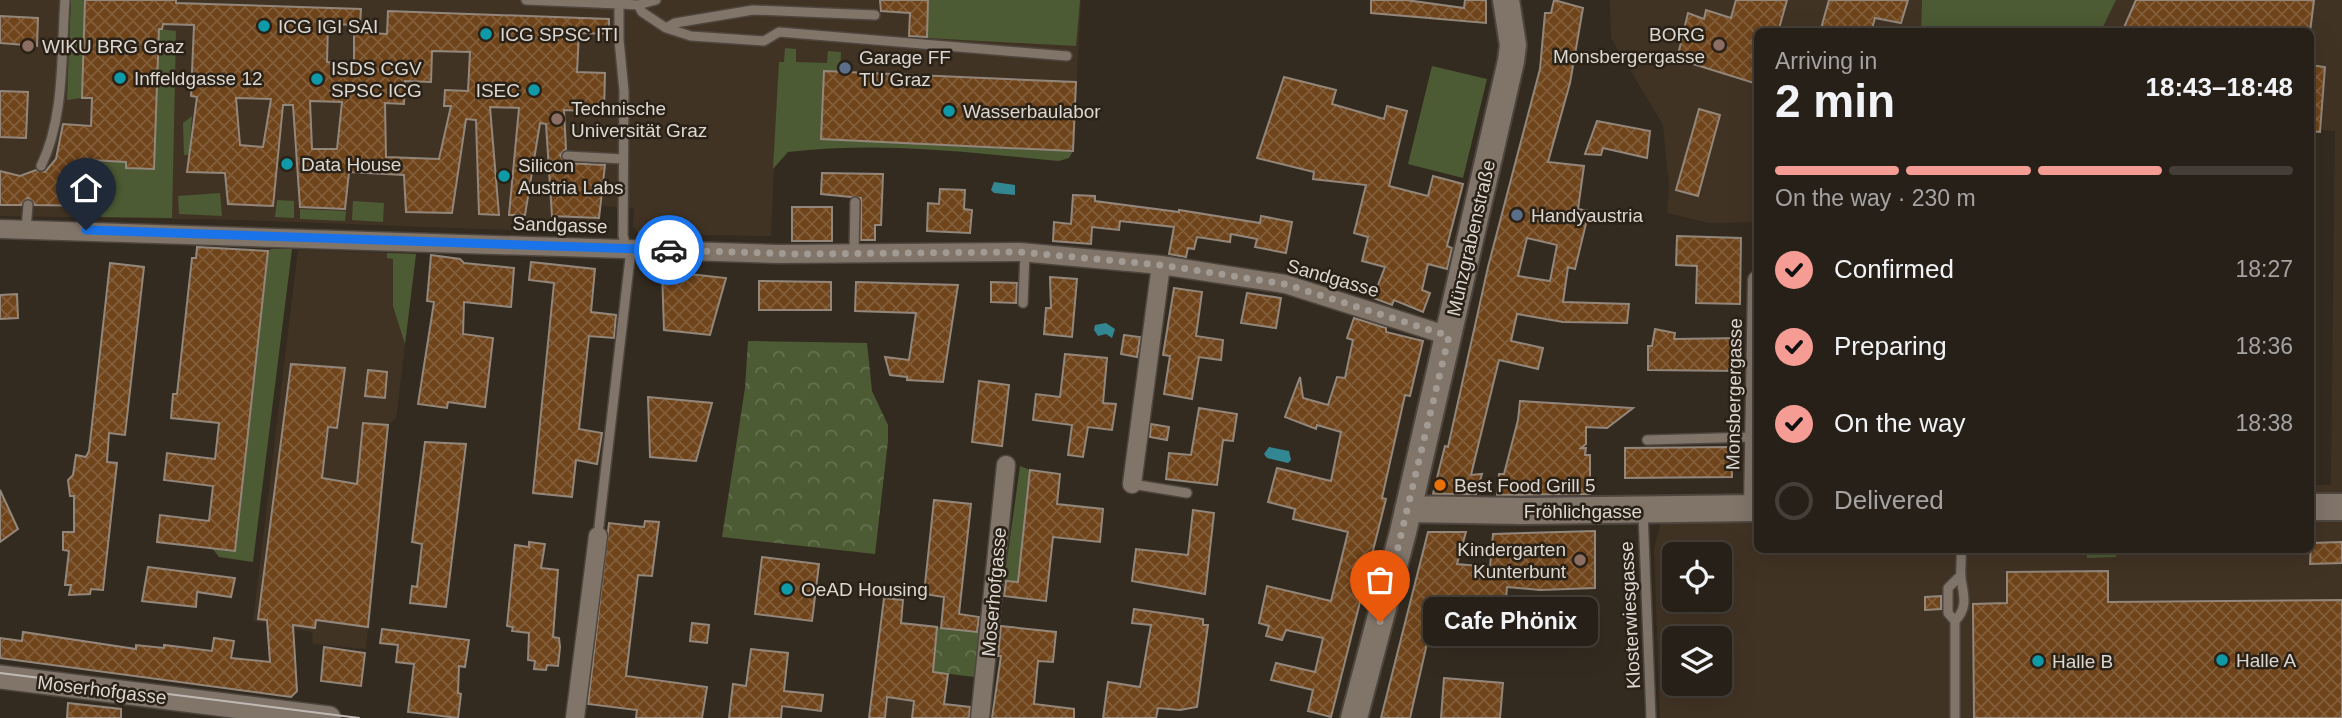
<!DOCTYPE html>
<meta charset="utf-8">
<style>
body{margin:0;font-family:Helvetica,sans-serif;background:#332d25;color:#f1f3f6;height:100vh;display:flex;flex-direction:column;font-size:26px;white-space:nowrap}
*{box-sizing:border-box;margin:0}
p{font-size:23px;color:#a4a3a2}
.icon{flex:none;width:38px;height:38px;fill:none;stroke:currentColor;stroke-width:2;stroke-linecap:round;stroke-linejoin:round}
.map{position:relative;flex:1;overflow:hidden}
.drawer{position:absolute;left:1754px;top:28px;width:560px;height:525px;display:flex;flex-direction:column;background:#272018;border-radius:10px;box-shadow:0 7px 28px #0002,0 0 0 2px #433e37}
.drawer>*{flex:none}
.tools{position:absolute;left:1662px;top:542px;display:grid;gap:14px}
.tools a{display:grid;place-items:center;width:70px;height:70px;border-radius:10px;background:#272018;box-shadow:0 7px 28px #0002,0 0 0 2px #433e37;font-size:35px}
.pin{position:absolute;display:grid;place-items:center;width:60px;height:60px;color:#fff;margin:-72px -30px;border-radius:50% 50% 50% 0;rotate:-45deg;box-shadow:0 0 7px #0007}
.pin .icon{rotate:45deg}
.courier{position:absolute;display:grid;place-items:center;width:70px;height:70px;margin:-35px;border:5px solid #1a73e8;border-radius:50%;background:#fff;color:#222;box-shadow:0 2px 9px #0007}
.bubble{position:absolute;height:49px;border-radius:10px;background:#272018;box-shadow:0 7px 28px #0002,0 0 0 2px #433e37;font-size:23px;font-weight:700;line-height:49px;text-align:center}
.summary em{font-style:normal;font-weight:700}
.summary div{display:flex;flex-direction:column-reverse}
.summary{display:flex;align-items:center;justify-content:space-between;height:119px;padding:0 21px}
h1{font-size:46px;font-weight:700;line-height:52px}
.bar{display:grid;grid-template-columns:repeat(4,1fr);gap:10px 7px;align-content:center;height:84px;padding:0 21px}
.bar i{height:9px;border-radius:5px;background:#433e37}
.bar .on{background:#f59c95}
.bar p{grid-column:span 4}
ol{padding:0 21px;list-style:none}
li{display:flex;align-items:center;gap:21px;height:77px}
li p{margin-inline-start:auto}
li .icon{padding:7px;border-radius:50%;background:#f59c95;color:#111;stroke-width:4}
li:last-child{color:#a4a3a2}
li i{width:38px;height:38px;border:4px solid #433e37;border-radius:50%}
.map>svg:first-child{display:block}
.built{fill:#413324;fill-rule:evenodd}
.green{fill:#4c5b34}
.park{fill:url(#park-crowns)}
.water{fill:#338793}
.building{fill:url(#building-cross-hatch);stroke:#93867b;stroke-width:2;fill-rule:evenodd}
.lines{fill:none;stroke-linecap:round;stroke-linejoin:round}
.service-casing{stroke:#4e463e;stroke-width:12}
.minor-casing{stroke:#4e463e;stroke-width:21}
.tertiary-casing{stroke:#4e463e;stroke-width:26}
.secondary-casing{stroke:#4e463e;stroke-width:30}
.service{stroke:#81756a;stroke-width:9}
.minor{stroke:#81756a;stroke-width:18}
.tertiary{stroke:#81756a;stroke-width:23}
.secondary{stroke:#81756a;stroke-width:26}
.tram{stroke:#c1bab4;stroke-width:2}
.done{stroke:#a29b93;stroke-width:7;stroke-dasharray:0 12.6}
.route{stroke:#1a73e8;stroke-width:9}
.culture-dot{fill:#0f9aa8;stroke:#2a2117;stroke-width:2.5}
.education-dot{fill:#8d6e63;stroke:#2a2117;stroke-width:2.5}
.service-dot{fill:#5c6f8a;stroke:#2a2117;stroke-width:2.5}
.food-dot{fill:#e8710a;stroke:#2a2117;stroke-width:2.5}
.labels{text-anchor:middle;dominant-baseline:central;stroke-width:5;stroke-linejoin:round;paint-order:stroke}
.poi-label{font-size:19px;fill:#ddd7d1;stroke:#2a2117;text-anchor:start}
.street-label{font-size:19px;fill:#ddd7d1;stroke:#2a2117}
</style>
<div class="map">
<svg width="2342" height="718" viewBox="0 0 2342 718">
<defs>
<pattern id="park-crowns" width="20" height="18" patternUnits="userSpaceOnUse" patternTransform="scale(1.75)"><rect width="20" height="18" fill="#4c5b34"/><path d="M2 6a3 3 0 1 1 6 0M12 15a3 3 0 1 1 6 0" fill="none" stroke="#657250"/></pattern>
<pattern id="building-cross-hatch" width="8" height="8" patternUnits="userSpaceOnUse" patternTransform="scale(1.75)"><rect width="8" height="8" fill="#6f441a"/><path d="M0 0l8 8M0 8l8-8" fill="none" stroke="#835e3a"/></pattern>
</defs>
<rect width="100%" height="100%" fill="#342b20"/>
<!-- built -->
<path class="built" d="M0,0H1081L1073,151L1060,156L775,142L771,236L639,234L633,227L634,208L602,206L599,226L596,232L588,233L243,220L0,216Z
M1610,0H1922L1921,31L1757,32V222L1709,223L1667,213L1669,185L1663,125L1611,38Z
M2116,0H2342V718H1660L1654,548L1664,511L1757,508V550H2310V485H2331L2335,131L2310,129V32L2101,31ZM1675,555H1720V600H1675ZM1675,639H1720V684H1675Z
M298,250L416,254L396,418L388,425L366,649L313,644L312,632L253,621Z
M872,695L929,702L927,718H869Z"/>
<!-- green -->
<path class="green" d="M71,0H85L82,87V98L67,100Z
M928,0H1080L1076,46L927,38Z
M1922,0H2116L2101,31L1921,32Z
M159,29L176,31L172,218L101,217L102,161L126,162V168L154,169Z
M785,48L796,49V62L827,63L828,51L841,52L840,71H824L821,139L1073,151L1069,158L1059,161C967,152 881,141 788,152L773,169L779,62H784Z
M1432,66L1487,79L1463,178L1408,164Z
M192,116L189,155H184L183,123Z
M220,193L222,216L179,214L178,196Z
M277,200L294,201V218L275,217Z
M353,201L384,203L383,222L352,220Z
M300,209L346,211L345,221L300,219Z
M271,249H292L253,562L219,557L212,548L235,550L268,251Z
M387,253L416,254L405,344L393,306V259L387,258Z
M1020,466L1030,470L1019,575L1048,578L1043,585L1004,581Z
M2086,550H2116V557L2087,558Z"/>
<!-- park -->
<path class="park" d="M748,341L867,343L872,391L888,425V441L875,554L722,537L745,388Z
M937,627L980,632L975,677L933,672Z"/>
<!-- water -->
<path class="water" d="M994,182L1015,185V195L994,193L991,190Z
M1106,323L1115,329L1112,338L1106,334L1098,336L1094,330L1095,325Z
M1269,447L1289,451L1291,460L1288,463L1267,458L1264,454Z"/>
<!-- building -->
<path class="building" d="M85,0H176V3L361,9L360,25L328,24L327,62L354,63V32L387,34L388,11L609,19V34L579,33L577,72L605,73L604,112L564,110L566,149L560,155L566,163L605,165L599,218L552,216L546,124L540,123L525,215H509L519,108L490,107L499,215L479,214L476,120L466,119L452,213L406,212L404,175L349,172L345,209L300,207L293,105H283L273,206L228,204L225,173L187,172L197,97L191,96L194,25L163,24L162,29H159L154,169L126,168V162L90,160L92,206L35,205L28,198L21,205H0V171L20,176L36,170L45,172L56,159L63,124L91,126L92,98H82ZM432,51L470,52L468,91L445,90L444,106H451L439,159L386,157L385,103L404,104L405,81L431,82ZM236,98L271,99L263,147L240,145ZM310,101L342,102L337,149H312Z
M880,0H928L927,37L909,36L910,13L881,11Z
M1371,0H1406L1464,8L1465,0H1486V23L1371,13Z
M1554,0L1583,8L1570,83L1548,162L1584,166L1578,209L1589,211L1575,269L1568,267L1563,302L1629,304L1627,323L1563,322L1517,314L1511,341L1543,348L1538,369L1499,360L1471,475L1482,474L1476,494H1433L1445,446L1448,447L1488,267L1540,69L1545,13H1551ZM1527,238L1557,245L1550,281L1518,276Z
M1736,0H1787L1778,32H1757V84L1677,59L1688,13L1704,19L1706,10L1731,18Z
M1829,0H1908L1901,23L1875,18L1871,32H1820Z
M2136,0H2314L2310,32H2122Z
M0,16L38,18L37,46L0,43Z
M2310,65L2325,67L2320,132L2310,131Z
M824,71L1076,82L1073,151L821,139Z
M1284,77L1336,90L1332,104L1384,119L1387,106L1407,111L1389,186L1428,196L1433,176L1463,184L1447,246L1452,248L1447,269L1428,264L1422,290L1430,293L1423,312L1394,300L1392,305L1373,298L1385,267L1362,261L1368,237L1354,233L1366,185L1313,179L1314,172L1257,158Z
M0,91L28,92L26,138L0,137Z
M1699,109L1720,115L1698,196L1676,190Z
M1597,121L1650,131L1647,158L1603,148L1601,155L1585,154Z
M822,173L883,174L881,225H875V240H861V198L821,194Z
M940,189L965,190L964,209L972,210L970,233L927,231L928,203L939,204Z
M1073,195L1095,196V201L1179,212V210L1260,223L1261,216L1292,222L1286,253L1255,247L1257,239L1231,234L1230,242L1197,237L1194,249L1188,248L1186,257L1169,254L1174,227L1120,221L1119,230L1092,227L1091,244L1053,241L1054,222L1071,224Z
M792,207H832V241H792Z
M1677,236L1741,238L1740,304L1696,303L1697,266L1676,265Z
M197,247L268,251L235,551L157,542L160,515L209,521L213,486L164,480L167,453L215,459L219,423L171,418L173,394H177L192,258H196Z
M431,255L460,259L464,263L514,268L511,307L464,302L463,334L493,338L485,407L448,402L447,408L418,404L434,302L427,301Z
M531,262L595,269L591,312L616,315L614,338L589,336L579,429L602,433L597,464L576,460L572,497L533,493L554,283L529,280Z
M110,263L144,267L125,435L109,433L107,462L117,463L103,590L91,589L90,594L69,595L71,585H65L69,551L63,550V532H74V496H70L68,480L73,475L76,455L86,457L89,451Z
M662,271L726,278L710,335L664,330Z
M1050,277L1077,279L1072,337L1044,334L1046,308H1051Z
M759,281L831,282V310H759Z
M856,282L958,285L943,382L907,380V377L890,375L885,357L909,360L916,313L855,311Z
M991,282L1017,283L1016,303L991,302Z
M1174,288L1202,292L1196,336L1223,340L1221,360L1199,357L1192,399L1164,394L1170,356L1163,355Z
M1247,293L1281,298L1276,328L1241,323Z
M17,294L18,318L0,319V295Z
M1354,318L1386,328V332L1423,341L1410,396L1405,395L1382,498L1386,499L1331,717L1308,711L1313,690L1271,680L1276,663L1315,672L1323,638L1286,630L1282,640L1266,636L1269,626L1259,623L1267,586L1331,601L1348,532L1293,519L1295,509L1268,502L1277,468L1331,481L1341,432L1317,425L1316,429L1285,417L1300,377L1303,398L1328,405L1337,377L1345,378L1353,340L1347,338Z
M1655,329L1675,333L1674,339L1742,338V371L1648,370V346H1652Z
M1124,335L1140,337L1137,357L1121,354Z
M1065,354L1107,358L1103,403L1116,404L1112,430L1088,427L1083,457L1068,455L1072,425L1033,420L1036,394L1060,397Z
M291,364L345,368L337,428L328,427L322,478L357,484L363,423L388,425L368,627L316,620L315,628L293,625L297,691L291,697L0,658V638L22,641L23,632L136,649V645L164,648V645L212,651L214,638L234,641L231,658L270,662L267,620L258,619Z
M368,370L387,372L385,398L365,396Z
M979,381L1009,385L1002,446L972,442Z
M648,397L712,403L696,461L650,457Z
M1520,401L1633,408L1607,428L1586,427V444L1581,448H1586L1585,455H1590V494L1497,495L1499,474H1504L1518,420Z
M1199,408L1237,414L1233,441L1223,440L1217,485L1166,479L1169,453L1191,455Z
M1151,424L1169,427L1167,440L1150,437Z
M425,442L466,444L446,607L410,603L412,586L417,587L422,544L412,542Z
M1731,447L1732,477L1625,478V448Z
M1030,470L1060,474L1057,504L1103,509L1100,542L1053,537L1046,601L1004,596L1006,581L1018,582Z
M0,490L18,529L0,542Z
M934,500L971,504L959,614L979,617L977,632L941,628L944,597L924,594Z
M1193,510L1214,513L1205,594L1132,581L1136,549L1188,555Z
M645,521L659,522L652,576L638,575L626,676L707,687L702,718H636L637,710L588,704L609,523L644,527Z
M1595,531V588L1540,590L1507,587L1505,613L1493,612L1482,645L1428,639L1410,718H1381L1428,532H1466L1457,564L1490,567L1493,534Z
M529,542L545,544L541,568L558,570L553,637L559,638L560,647L558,666L547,665L546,670L534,669L535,661L528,660L529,633L512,631L513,627L507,626L515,545L529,547Z
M2342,542V563L2310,564L2311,543Z
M762,557L819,564L812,621L755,614Z
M148,567L235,578L231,597L197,592L196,607L142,601Z
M2108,571V602L2342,600V718H1974L1973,604L2007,603V572Z
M1941,596V609L1925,610V597Z
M884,598L903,600L901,623L937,627L933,672L948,674L944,704L970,707L969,718H912L914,701L887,697L885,718H869Z
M1134,609L1203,619V625H1208L1197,707L1180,710L1158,708L1156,718H1103L1108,682L1140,687L1151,625L1132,623Z
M692,623L709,625L707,643L690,641Z
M1001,626L1056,632L1053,662L1038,661L1034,704L1074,709V718H992L1001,656H998Z
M382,629L469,640L465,667L459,666L458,693L461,694L458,718L408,712L414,664L396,662L398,645L380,643Z
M324,647L365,653L361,686L321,681Z
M751,649L788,653L784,691L823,695L821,711L782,706L781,718H729L733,684L746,686Z
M1444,678L1503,683L1500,718H1441Z
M68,703L121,709V718H67Z"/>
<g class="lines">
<defs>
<path id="service" d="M526,0L619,4L620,2
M638,5L642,12L666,28L691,36L764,41L779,32L1067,56
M666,28L675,23L753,10L875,15
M567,156L623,159
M41,166C65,117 61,54 65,0
M26,229L28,205
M854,254L855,202
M1023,303L1025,253
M1647,440L1754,437
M1132,484L1187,493
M1643,512L1651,718
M599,526L630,258L623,236L624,91L619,40V4L638,5L656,0
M1955,621L1948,613V588L1961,575
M1955,718V621C1969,607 1963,594 1961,578C1960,569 1962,559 1961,550"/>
<path id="minor" d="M0,229L778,254L1020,252L1161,265L1285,284L1449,336
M1132,484L1161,265
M1753,509L1757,280
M575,718L598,536
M980,718L1006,465"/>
<path id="tertiary" d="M0,677L329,718"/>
<path id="secondary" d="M2310,507H2342
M1408,509L1521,511L1757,508
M1354,718L1403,532L1511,61L1513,45L1506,0"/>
</defs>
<!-- service casing -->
<use href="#service" class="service-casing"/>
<!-- minor casing -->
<use href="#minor" class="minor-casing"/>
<!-- tertiary casing -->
<use href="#tertiary" class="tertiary-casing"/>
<!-- secondary casing -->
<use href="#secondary" class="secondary-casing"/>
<!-- service -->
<use href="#service" class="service"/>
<!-- minor -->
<use href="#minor" class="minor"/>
<!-- tertiary -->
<use href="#tertiary" class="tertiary"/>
<!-- secondary -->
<use href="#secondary" class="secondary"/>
<!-- tram -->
<path class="tram" d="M0,673L359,718"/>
</g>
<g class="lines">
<!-- done -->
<path class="done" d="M669,250L798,254L1020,252L1161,265L1285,284L1449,336L1380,622"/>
<!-- route -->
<path class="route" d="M86,230L669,250"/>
</g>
<!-- markers -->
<g class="culture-dot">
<circle cx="264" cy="26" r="7"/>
<circle cx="486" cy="34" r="7"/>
<circle cx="120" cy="78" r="7"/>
<circle cx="317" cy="79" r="7"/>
<circle cx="534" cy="90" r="7"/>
<circle cx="949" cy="111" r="7"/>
<circle cx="287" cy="164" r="7"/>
<circle cx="504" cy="176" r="7"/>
<circle cx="787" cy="589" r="7"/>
<circle cx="2222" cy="660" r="7"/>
<circle cx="2038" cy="661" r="7"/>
</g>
<g class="education-dot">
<circle cx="1719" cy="45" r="7"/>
<circle cx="28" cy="46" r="7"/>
<circle cx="557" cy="119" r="7"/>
<circle cx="1580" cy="560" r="7"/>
</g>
<g class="service-dot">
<circle cx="845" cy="68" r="7"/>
<circle cx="1517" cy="215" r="7"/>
</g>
<circle class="food-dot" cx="1440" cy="485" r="7"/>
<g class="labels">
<!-- poi labels -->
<g class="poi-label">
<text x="278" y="26">ICG IGI SAI</text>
<text x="500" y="34">ICG SPSC ITI</text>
<text x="1705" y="34" text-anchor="end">BORG<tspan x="1705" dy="22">Monsbergergasse</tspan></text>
<text x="42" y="46">WIKU BRG Graz</text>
<text x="859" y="57">Garage FF<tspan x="859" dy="22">TU Graz</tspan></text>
<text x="331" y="68">ISDS CGV<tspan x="331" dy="22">SPSC ICG</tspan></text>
<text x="134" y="78">Inffeldgasse 12</text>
<text x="520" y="90" text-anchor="end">ISEC</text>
<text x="571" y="108">Technische<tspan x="571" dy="22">Universität Graz</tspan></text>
<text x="963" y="111">Wasserbaulabor</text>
<text x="301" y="164">Data House</text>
<text x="518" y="165">Silicon<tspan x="518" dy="22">Austria Labs</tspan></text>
<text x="1531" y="215">Handyaustria</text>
<text x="1454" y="485">Best Food Grill 5</text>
<text x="1566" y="549" text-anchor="end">Kindergarten<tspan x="1566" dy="22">Kunterbunt</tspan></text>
<text x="801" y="589">OeAD Housing</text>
<text x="2236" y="660">Halle A</text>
<text x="2052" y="661">Halle B</text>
</g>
<!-- street labels -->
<g class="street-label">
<text transform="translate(560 225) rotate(2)">Sandgasse</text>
<text transform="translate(1471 238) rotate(-77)">Münzgrabenstraße</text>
<text transform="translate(1333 278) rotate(16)">Sandgasse</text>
<text transform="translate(1734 394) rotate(-89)">Monsbergergasse</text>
<text x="1583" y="511">Fröhlichgasse</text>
<text transform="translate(994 592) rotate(-85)">Moserhofgasse</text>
<text transform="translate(1630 615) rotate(-93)">Klosterwiesgasse</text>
<text transform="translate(102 690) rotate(7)">Moserhofgasse</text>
</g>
</g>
</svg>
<div class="tools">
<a><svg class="icon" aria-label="locate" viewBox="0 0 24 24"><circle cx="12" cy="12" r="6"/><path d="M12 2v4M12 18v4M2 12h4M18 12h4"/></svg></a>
<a><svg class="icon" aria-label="layers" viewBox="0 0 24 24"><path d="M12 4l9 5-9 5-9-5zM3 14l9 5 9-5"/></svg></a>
</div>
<div class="pin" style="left:1380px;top:622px;background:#ea580c"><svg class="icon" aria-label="bag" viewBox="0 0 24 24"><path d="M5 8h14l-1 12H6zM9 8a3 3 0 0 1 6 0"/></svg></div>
<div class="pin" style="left:86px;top:230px;background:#1f2937"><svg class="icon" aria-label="home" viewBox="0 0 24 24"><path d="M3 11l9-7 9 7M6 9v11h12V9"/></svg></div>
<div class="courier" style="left:669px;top:250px"><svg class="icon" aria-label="car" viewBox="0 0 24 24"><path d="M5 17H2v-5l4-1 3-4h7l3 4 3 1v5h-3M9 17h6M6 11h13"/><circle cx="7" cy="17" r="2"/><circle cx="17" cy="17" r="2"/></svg></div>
<div class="bubble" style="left:1423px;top:597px;width:175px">Cafe Phönix</div>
<section class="drawer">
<div class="summary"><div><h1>2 min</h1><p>Arriving in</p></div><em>18:43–18:48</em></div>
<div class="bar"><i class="on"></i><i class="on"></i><i class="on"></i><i></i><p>On the way · 230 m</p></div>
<ol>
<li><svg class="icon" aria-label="check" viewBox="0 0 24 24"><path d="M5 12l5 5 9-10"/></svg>Confirmed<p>18:27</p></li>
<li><svg class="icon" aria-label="check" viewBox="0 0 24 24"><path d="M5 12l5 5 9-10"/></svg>Preparing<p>18:36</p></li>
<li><svg class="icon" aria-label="check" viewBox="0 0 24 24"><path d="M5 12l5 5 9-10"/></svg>On the way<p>18:38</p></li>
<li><i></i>Delivered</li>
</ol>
</section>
</div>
